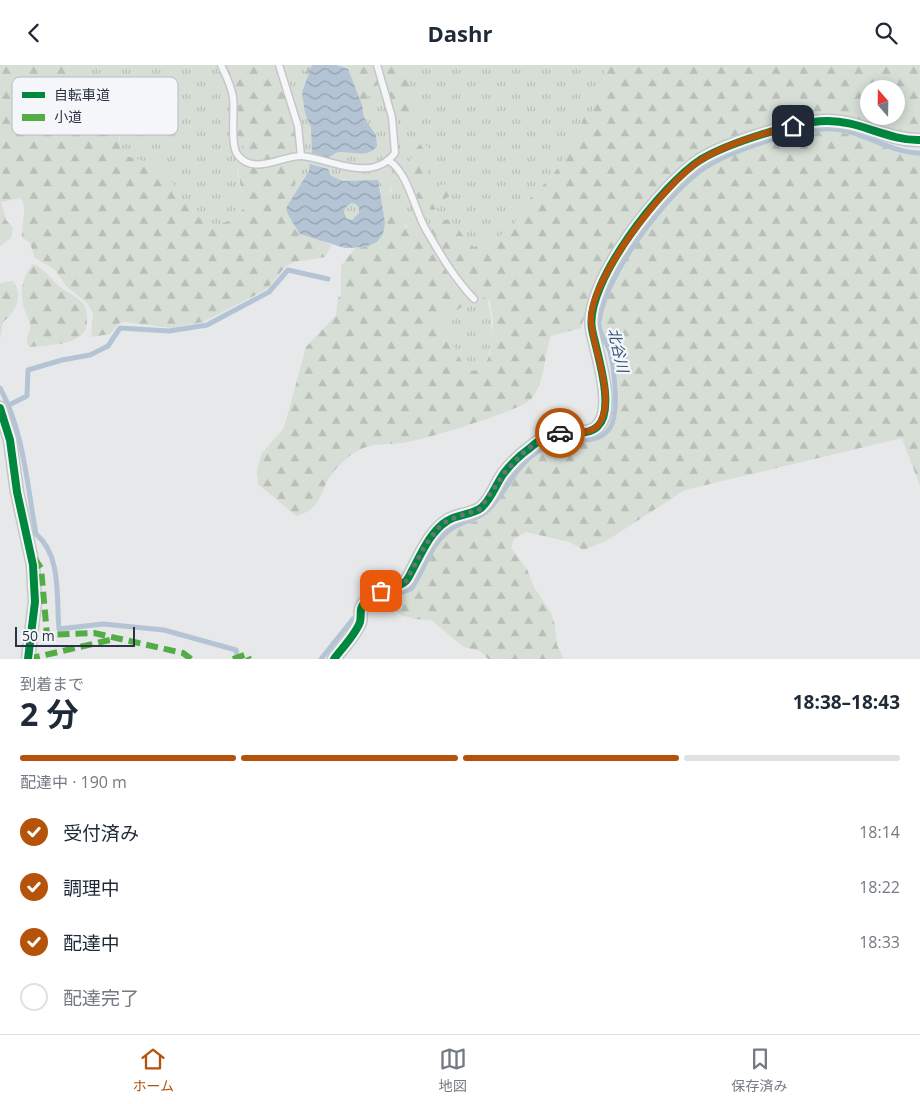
<!DOCTYPE html>
<html lang="ja">
<meta charset="utf-8">
<style>
body{margin:0;font-family:"Open Sans","Noto Sans JP",sans-serif;background:#f2f2f3;color:#1f2937;height:100vh;display:flex;flex-direction:column;font-size:19px;white-space:nowrap}
*{box-sizing:border-box;margin:0}
p{font-size:16px;color:#747a83}
.icon{flex:none;width:28px;height:28px;fill:none;stroke:currentColor;stroke-width:2;stroke-linecap:round;stroke-linejoin:round}
.map{position:relative;height:594px;overflow:hidden}
.details{display:flex;flex-direction:column;background:#fff;flex:1}
.details>*{flex:none}
.needle{width:32px;rotate:340deg}
.buttons{position:absolute;left:860px;top:15px;display:grid;gap:10px}
.buttons a{display:grid;place-items:center;width:45px;height:45px;border-radius:50%;background:#fff;box-shadow:0 2px 12px #0003;font-size:25px}
.scale{position:absolute;left:15px;bottom:12px;width:120px;box-sizing:border-box;padding-left:5px;border:2px solid #2b3445;border-top:0;font-size:14px;line-height:18px;white-space:nowrap;color:#2b3445;-webkit-text-stroke:4px #f4f6f9;paint-order:stroke}
.pin{position:absolute;display:grid;place-items:center;width:42px;height:42px;color:#fff;margin:-21px;border-radius:10px;box-shadow:0 2px 8px #0006}
.courier{position:absolute;display:grid;place-items:center;width:50px;height:50px;margin:-25px;border:4px solid #b45309;border-radius:50%;background:#fff;color:#222;box-shadow:0 1px 6px #0007}
.head em{font-style:normal;font-weight:700}
.head div{display:flex;flex-direction:column-reverse}
.head{display:flex;align-items:center;justify-content:space-between;height:85px;padding:0 20px}
h1{font-size:32px;font-weight:700;line-height:38px}
.bar{display:grid;grid-template-columns:repeat(4,1fr);gap:8px 5px;align-content:center;height:60px;padding:0 20px}
.bar i{height:6px;border-radius:4px;background:#e0e1e3}
.bar .current{background:#b45309}
.bar p{grid-column:span 4}
ol{padding:0 20px;list-style:none}
li{display:flex;align-items:center;gap:15px;height:55px}
li p{margin-inline-start:auto}
li .icon{padding:5px;border-radius:50%;background:#b45309;color:#fff;stroke-width:4}
li:last-child{color:#747a83}
li i{width:28px;height:28px;border:2px solid #e0e1e3;border-radius:50%}
header{display:flex;justify-content:space-between;align-items:center;height:65px;padding:0 20px;background:#fff;font-size:22px;font-weight:700}
.tabs{display:flex;justify-content:space-around;align-items:center;height:70px;border-top:1px solid #e0e1e3;background:#fff;font-size:14px;color:#747a83}
.tabs a{display:grid;justify-items:center;gap:2px}
.tabs .current{color:#b45309}
.map>svg:first-child{display:block}
.grass{fill:url(#grass-tufts)}
.forest{fill:url(#forest-firs);fill-rule:evenodd}
.water{fill:url(#water-waves);fill-rule:evenodd}
.lines{fill:none;stroke-linecap:round;stroke-linejoin:round}
.stream{stroke:#b4c4d5;stroke-width:5}
.service-casing{stroke:#c4c6c8;stroke-width:9}
.minor-casing{stroke:#c4c6c8;stroke-width:15}
.service{stroke:#f5f6f7;stroke-width:6}
.minor{stroke:#f5f6f7;stroke-width:12}
.quiet{stroke:#54ac47;stroke-width:6;stroke-dasharray:12 6;stroke-linecap:butt}
.cycleway-casing{stroke:#f4f6f9;stroke-width:11}
.cycleway{stroke:#00873e;stroke-width:8}
.done{stroke:#6c737f;stroke-width:5;stroke-dasharray:0 9}
.route{stroke:#b45309;stroke-width:6}
.labels{text-anchor:middle;dominant-baseline:central;stroke-width:4.5;stroke-linejoin:round;paint-order:stroke}
.water-label{font-size:15px;font-style:italic;fill:#34527a;stroke:#f4f6f9}
.key{fill:#f4f6f9;stroke:#b8bcc3;stroke-width:1}
.key-label{font-size:14px;fill:#2b3445}
</style>
<header><svg class="icon" aria-label="back" viewBox="0 0 24 24"><path d="M15 5l-7 7 7 7"/></svg>Dashr<svg class="icon" aria-label="search" viewBox="0 0 24 24"><circle cx="10" cy="10" r="6"/><path d="M15 15l6 6"/></svg></header>
<div class="map">
<svg width="920" height="594" viewBox="0 0 920 594">
<defs>
<pattern id="grass-tufts" width="24" height="20" patternUnits="userSpaceOnUse" patternTransform="scale(1.25)"><rect width="24" height="20" fill="#d6ded6"/><path d="M3 7l-1-3M5 7V3M7 7l1-3M15 17l-1-3M17 17v-4M19 17l1-3" fill="none" stroke="#b8bfb9"/></pattern>
<pattern id="forest-firs" width="22" height="20" patternUnits="userSpaceOnUse" patternTransform="scale(1.25)"><rect width="22" height="20" fill="#d6ded6"/><path d="M5 1l3.5 6h-7zM16 11l3.5 6h-7z" fill="#b8bfb9"/></pattern>
<pattern id="water-waves" width="16" height="10" patternUnits="userSpaceOnUse" patternTransform="scale(1.25)"><rect width="16" height="10" fill="#b4c4d5"/><path d="M0 5q4-4 8 0t8 0" fill="none" stroke="#93a0af"/></pattern>
</defs>
<rect width="100%" height="100%" fill="#e6e8ea"/>
<!-- grass -->
<path class="grass" d="M67,0H603L605,17L593,48L584,52L568,89L552,111L526,137L513,162L493,176L474,182L465,175L460,162C478,211 505,251 484,303L468,307L439,258V246L457,245L464,229L456,222L445,202L414,163C399,161 394,147 387,134L393,122L379,113L380,118L355,183C333,183 316,172 296,163L286,98L252,102L240,97L237,103L244,142L236,153L215,161L199,154L146,97L122,90L119,69L98,35L81,31L76,15Z"/>
<!-- forest -->
<path class="forest" d="M0,0H67L76,15L81,31C114,39 117,59 122,90C138,94 152,98 164,109C185,129 183,148 215,161L236,153L244,142L237,98L252,102L292,98L297,105L292,133L286,143C289,152 295,160 300,169L326,175V178L332,180L325,192L294,197L286,201L267,224L203,257L171,263L124,257L118,259L110,269L91,272L93,248L87,238L66,221L55,205L35,193L30,178L22,172C21,159 28,144 21,133L1,137L6,155L13,163L11,173L0,181Z
M226,0H275C283,21 305,68 290,87L269,95H251L236,69L238,50L235,27Z
M304,0H312L308,15L304,14Z
M336,0H375L379,17L368,33L371,49L369,56L364,53L350,6Z
M380,0H404C410,17 413,34 419,51C410,58 402,49 394,44Z
M603,0H920V72L840,53L725,80L665,123L587,243L581,263L551,271C544,290 545,317 532,333C522,346 428,373 408,377C393,380 373,377 359,385C348,391 336,402 329,413C318,432 321,444 296,451L258,419L257,404L262,388L284,363L306,282L336,250L338,233L341,230V201L355,183L365,182L385,158L381,143L379,113L386,109L394,115L387,134L400,156L406,162H420L456,222L464,229L468,238L457,245L439,246V258L468,307L484,303L490,288L493,256L490,237L486,233L477,230L458,212L428,160L449,154C460,163 463,174 474,182L493,176L513,162L526,137L552,111L568,89L584,52L593,48L605,17ZM869,24H896V51H869Z
M823,66C857,64 885,89 920,90V421L902,373L685,425L606,476L583,485L570,477L526,467L514,474L511,483L527,504L534,522L551,548L555,560L557,580L564,594H488L480,586L464,582L431,555L414,554L401,550L387,540L388,536C395,533 406,531 412,526C426,513 430,486 445,471C457,459 472,460 485,451C500,441 510,415 524,401C534,392 545,381 558,378C577,373 607,383 615,358C621,338 618,306 612,287C609,276 601,266 602,255C606,210 673,122 711,101C743,83 787,73 823,66Z
M422,78L429,83L427,121L430,125L443,119L448,121L451,130L443,135L437,144L432,145C408,135 400,95 422,78Z
M33,199C46,205 50,213 59,221C67,228 78,231 84,240C87,245 87,250 87,255C89,281 48,280 30,282C23,274 31,270 30,261C30,256 27,251 25,246C19,229 22,212 33,199Z
M13,216C24,230 15,248 3,257L0,275V218Z"/>
<!-- water -->
<path class="water" d="M312,0H336L348,4L362,40L364,53L376,70L377,81C368,94 351,86 339,87C334,88 332,91 328,93L312,88L311,62L305,48L302,27Z
M310,99L328,104L331,111L343,116L378,115L385,158L383,169L377,177L365,182L345,183L300,169C296,162 287,150 286,143L309,106ZM351,138L356,139L359,143V148L352,155L347,154L344,148L345,143Z"/>
<g class="lines">
<!-- stream -->
<path class="stream" d="M0,323C24,367 27,420 36,469C62,491 56,532 59,564L103,559L164,565L236,585L238,594
M9,340L27,331L28,305L62,295L90,290L108,281L120,263L169,266L207,260L269,227L288,205L328,214
M374,539L411,524C425,506 428,483 447,467C460,455 480,456 491,442C507,424 516,401 537,387C543,383 551,377 558,376C575,373 599,380 610,363C620,347 614,304 610,287C607,278 598,267 599,257C604,211 667,127 706,102C732,85 793,66 824,64C856,61 885,87 920,88
M321,594L353,554"/>
<defs>
<path id="service" d="M221,0C226,11 231,20 233,32C235,47 230,78 237,89C253,112 282,90 302,91C332,94 371,119 395,88L392,52L377,0
M279,0L298,61L301,91
M389,96C407,106 415,145 425,163C440,189 454,213 474,234"/>
<path id="minor" d="M0,343L10,375L17,427L33,500L35,537L28,594
M334,594C342,583 356,569 360,557C362,548 358,544 366,536C379,525 398,524 406,516C409,513 411,507 413,504C422,487 431,466 447,456C457,449 472,450 481,443C491,435 496,419 504,408C511,399 520,390 530,383C536,377 546,372 554,370C567,365 588,372 598,361C616,343 596,286 592,264C584,218 663,119 700,95C728,78 794,57 826,56C859,55 888,76 920,75"/>
</defs>
<!-- service casing -->
<use href="#service" class="service-casing"/>
<!-- minor casing -->
<use href="#minor" class="minor-casing"/>
<!-- service -->
<use href="#service" class="service"/>
<!-- minor -->
<use href="#minor" class="minor"/>
<!-- quiet -->
<path class="quiet" d="M34,493L41,503L47,570L94,568L183,588L191,594
M28,594L114,574
M233,594L247,589L249,594"/>
<defs>
<path id="cycleway" d="M0,343L10,375L17,427L33,500L35,537L28,594
M334,594C342,583 356,569 360,557C362,548 358,544 366,536C379,525 398,524 406,516C409,513 411,507 413,504C422,487 431,466 447,456C457,449 472,450 481,443C491,435 496,419 504,408C511,399 520,390 530,383C536,377 546,372 554,370C567,365 588,372 598,361C616,343 596,286 592,264C584,218 663,119 700,95C728,78 794,57 826,56C859,55 888,76 920,75"/>
</defs>
<!-- cycleway casing -->
<use href="#cycleway" class="cycleway-casing"/>
<!-- cycleway -->
<use href="#cycleway" class="cycleway"/>
</g>
<g class="lines">
<!-- done -->
<path class="done" d="M381,526L406,516L426,479L440,461L448,455L480,444L505,407L522,389L533,380L560,368"/>
<!-- route -->
<path class="route" d="M560,368C572,367 592,370 599,359C617,332 592,284 591,255C590,213 666,117 701,95C724,80 766,67 793,61"/>
</g>
<g class="labels">
<!-- water labels -->
<g class="water-label">
<text transform="translate(619 285) rotate(77)">北谷川</text>
</g>
</g>
<!-- legend -->
<rect x="12" y="12" width="166" height="58" rx="8" class="key"/>
<rect x="22" y="27" width="23" height="6" fill="#00873e"/>
<rect x="22" y="49" width="23" height="7" fill="#54ac47"/>
<g class="key-label">
<text x="54" y="35">自転車道</text>
<text x="54" y="57">小道</text>
</g>
</svg>
<div class="buttons">
<a><svg class="needle" viewBox="-14 -14 28 28"><path d="M0-13l5 13h-10z" fill="#e53935"/><path d="M0 13l5-13h-10z" fill="#747a83"/></svg></a>
</div>
<div class="scale">50 m</div>
<div class="pin" style="left:381px;top:526px;background:#ea580c"><svg class="icon" aria-label="bag" viewBox="0 0 24 24"><path d="M5 8h14l-1 12H6zM9 8a3 3 0 0 1 6 0"/></svg></div>
<div class="pin" style="left:793px;top:61px;background:#1f2937"><svg class="icon" aria-label="home" viewBox="0 0 24 24"><path d="M3 11l9-7 9 7M6 9v11h12V9"/></svg></div>
<div class="courier" style="left:560px;top:368px"><svg class="icon" aria-label="car" viewBox="0 0 24 24"><path d="M5 17H2v-5l4-1 3-4h7l3 4 3 1v5h-3M9 17h6M6 11h13"/><circle cx="7" cy="17" r="2"/><circle cx="17" cy="17" r="2"/></svg></div>
</div>
<section class="details">
<div class="head"><div><h1>2 分</h1><p>到着まで</p></div><em>18:38–18:43</em></div>
<div class="bar"><i class="current"></i><i class="current"></i><i class="current"></i><i></i><p>配達中 · 190 m</p></div>
<ol>
<li><svg class="icon" aria-label="check" viewBox="0 0 24 24"><path d="M5 12l5 5 9-10"/></svg>受付済み<p>18:14</p></li>
<li><svg class="icon" aria-label="check" viewBox="0 0 24 24"><path d="M5 12l5 5 9-10"/></svg>調理中<p>18:22</p></li>
<li><svg class="icon" aria-label="check" viewBox="0 0 24 24"><path d="M5 12l5 5 9-10"/></svg>配達中<p>18:33</p></li>
<li><i></i>配達完了</li>
</ol>
</section>
<nav class="tabs">
<a class="current"><svg class="icon" aria-label="home" viewBox="0 0 24 24"><path d="M3 11l9-7 9 7M6 9v11h12V9"/></svg>ホーム</a>
<a><svg class="icon" aria-label="map" viewBox="0 0 24 24"><path d="M3 6l6-2 6 2 6-2v14l-6 2-6-2-6 2zM9 4v14M15 6v14"/></svg>地図</a>
<a><svg class="icon" aria-label="saved" viewBox="0 0 24 24"><path d="M7 4h10v16l-5-4-5 4z"/></svg>保存済み</a>
</nav>
